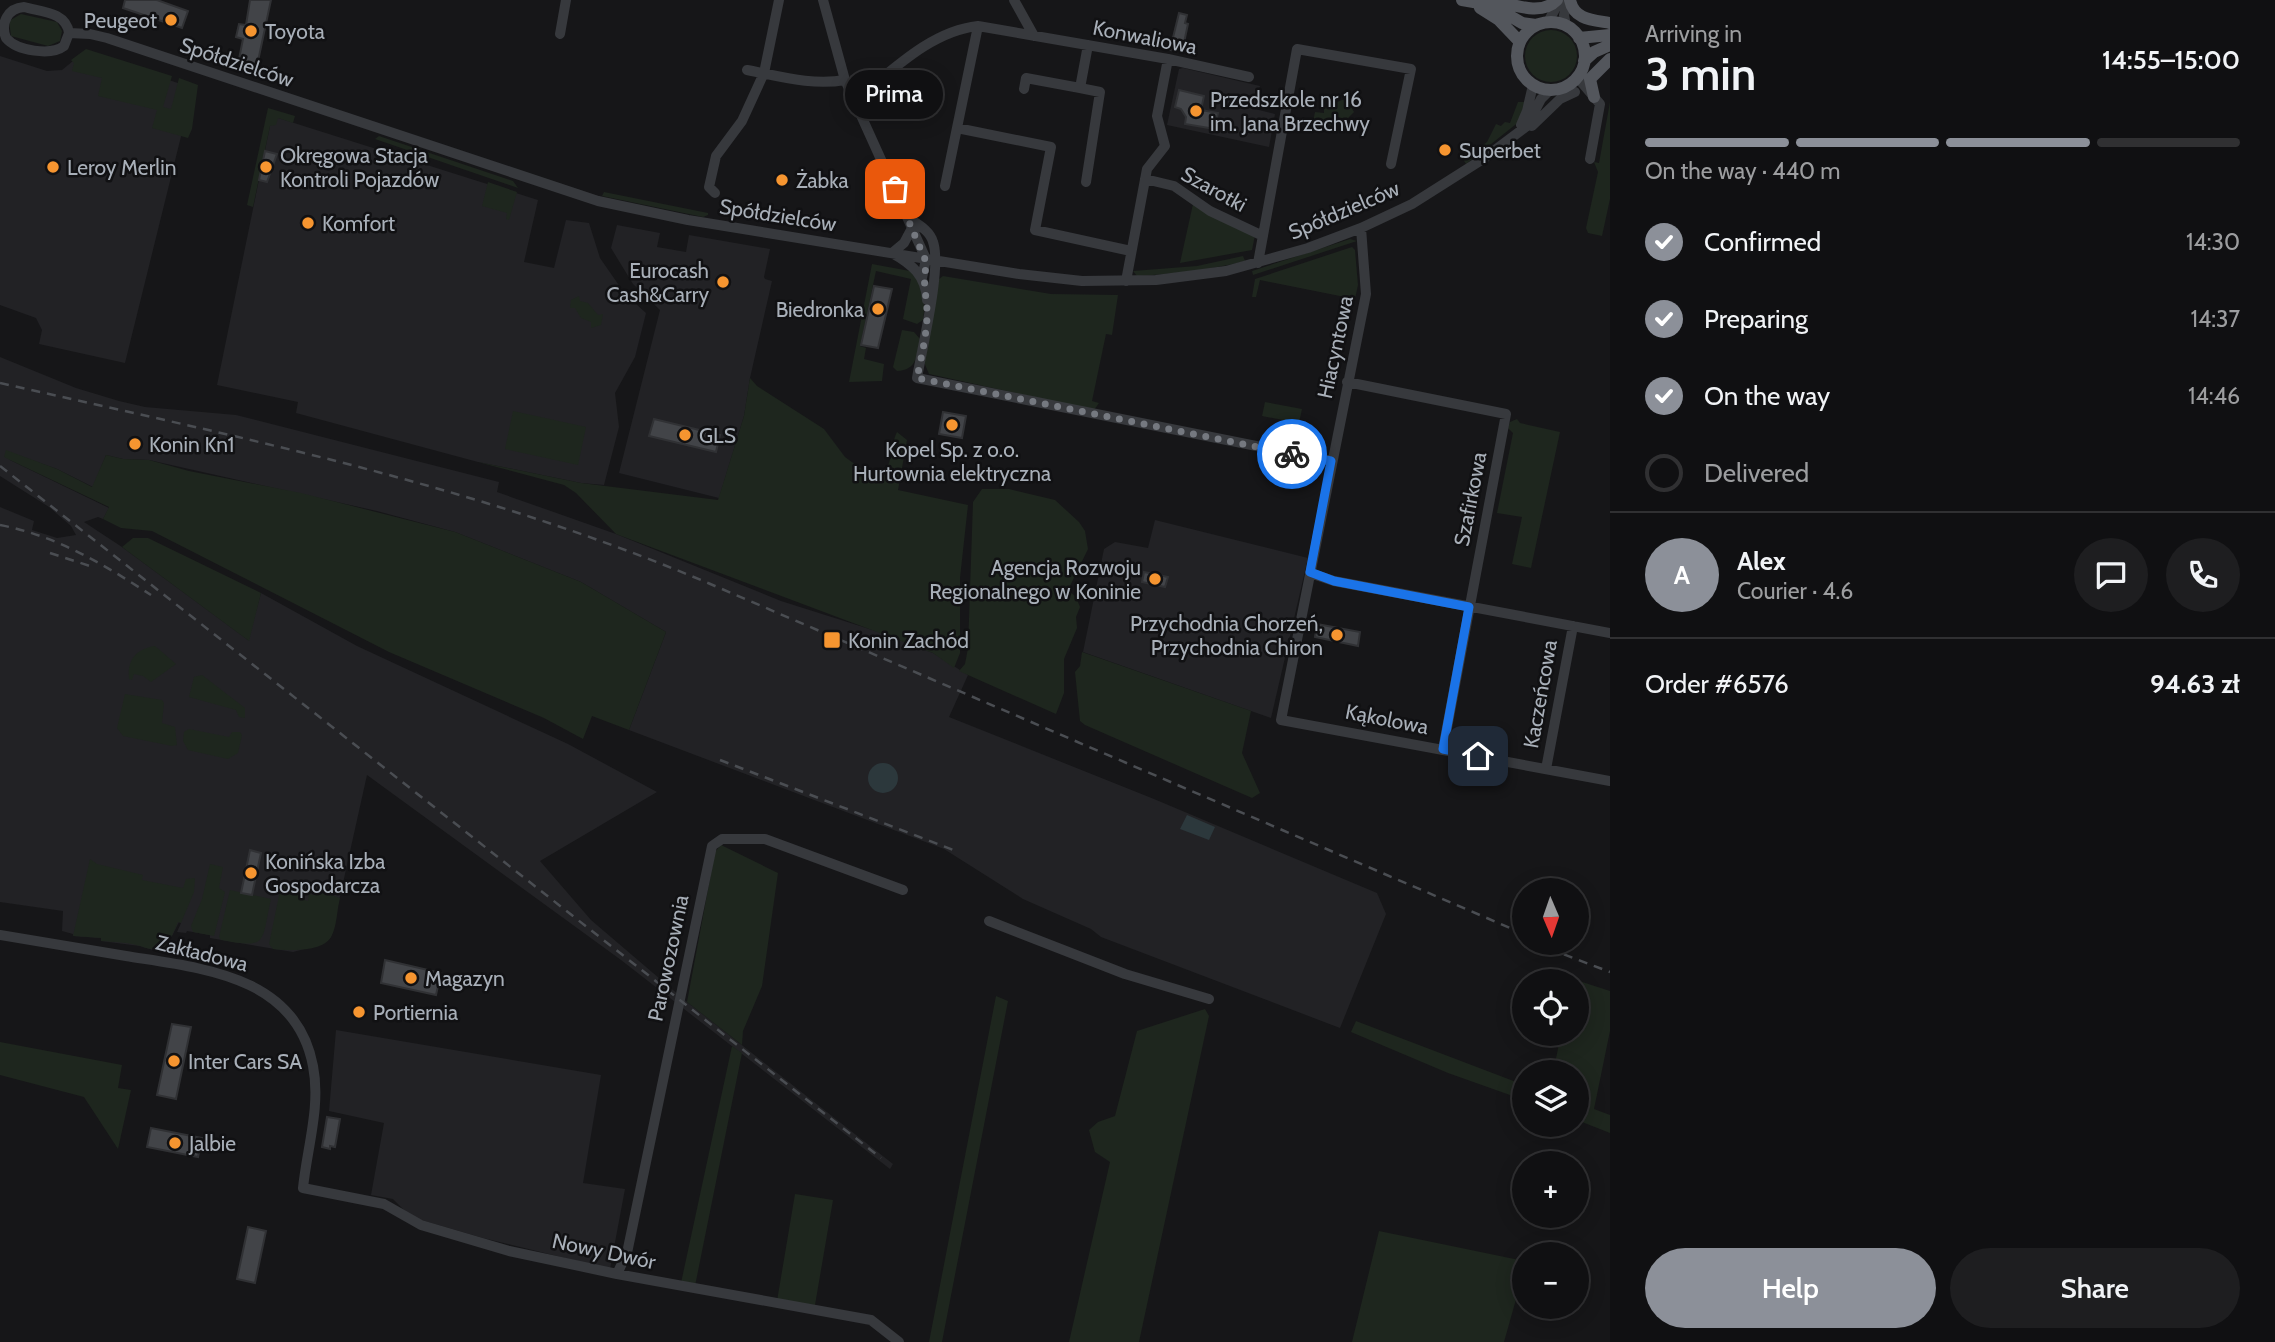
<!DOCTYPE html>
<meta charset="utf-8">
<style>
body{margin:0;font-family:Cabin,sans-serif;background:#1e1e20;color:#f1f3f6;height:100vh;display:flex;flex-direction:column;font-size:26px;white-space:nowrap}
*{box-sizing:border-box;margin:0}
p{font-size:23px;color:#9c9d9f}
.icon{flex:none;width:38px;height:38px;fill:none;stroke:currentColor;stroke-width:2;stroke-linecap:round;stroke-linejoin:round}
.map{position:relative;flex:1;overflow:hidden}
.panel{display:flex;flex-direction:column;background:#101012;width:665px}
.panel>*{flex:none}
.needle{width:46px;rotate:178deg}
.tools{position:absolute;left:1512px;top:878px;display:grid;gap:14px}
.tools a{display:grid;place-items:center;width:77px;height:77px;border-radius:50%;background:#101012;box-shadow:0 4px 18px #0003,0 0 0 2px #303032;font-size:35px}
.pin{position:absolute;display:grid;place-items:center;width:60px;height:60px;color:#fff;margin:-30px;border-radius:14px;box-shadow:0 4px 10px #0006}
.courier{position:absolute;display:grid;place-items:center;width:70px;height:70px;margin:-35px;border:5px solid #1a73e8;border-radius:50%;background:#fff;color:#222;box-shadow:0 2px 9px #0007}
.bubble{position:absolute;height:49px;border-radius:24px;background:#101012;box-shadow:0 4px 18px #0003,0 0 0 2px #303032;font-size:23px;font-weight:600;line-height:49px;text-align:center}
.headline em{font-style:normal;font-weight:600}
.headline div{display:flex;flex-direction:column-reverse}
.headline{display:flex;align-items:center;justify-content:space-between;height:119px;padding:0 35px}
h1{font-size:46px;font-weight:600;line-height:52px}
.bar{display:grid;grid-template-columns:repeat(4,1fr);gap:10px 7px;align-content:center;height:84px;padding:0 35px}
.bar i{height:9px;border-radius:5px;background:#303032}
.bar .on{background:#8c9099}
.bar p{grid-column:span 4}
.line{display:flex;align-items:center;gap:18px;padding:0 35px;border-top:2px solid #303032}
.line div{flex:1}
.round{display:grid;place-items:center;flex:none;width:74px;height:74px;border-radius:37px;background:#1e1e20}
ol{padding:0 35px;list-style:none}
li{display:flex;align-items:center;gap:21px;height:77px}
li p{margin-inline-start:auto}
li .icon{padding:7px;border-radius:50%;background:#8c9099;color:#fff;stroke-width:4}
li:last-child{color:#9c9d9f}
li i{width:38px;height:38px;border:4px solid #303032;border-radius:50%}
.action{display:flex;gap:14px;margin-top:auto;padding:14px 35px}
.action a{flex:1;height:80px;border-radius:42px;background:#8c9099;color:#fff;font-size:28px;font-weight:600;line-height:80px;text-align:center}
.action a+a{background:#1e1e20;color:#f1f3f6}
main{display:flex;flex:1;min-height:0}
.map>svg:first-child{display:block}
.built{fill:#222225}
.green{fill:#1e261e}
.water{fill:#2c383c}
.building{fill:#424448;stroke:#303134;stroke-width:2}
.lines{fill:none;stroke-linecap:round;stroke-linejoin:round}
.minor{stroke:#37393d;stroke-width:10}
.major{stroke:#53565c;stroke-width:12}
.rail{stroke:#4a4d52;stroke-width:2.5;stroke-dasharray:9 7;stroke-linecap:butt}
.done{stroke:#757980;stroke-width:7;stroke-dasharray:0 12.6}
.route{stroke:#1a73e8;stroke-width:9}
.poi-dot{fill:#f69530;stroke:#111113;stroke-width:2.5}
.labels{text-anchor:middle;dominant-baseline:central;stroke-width:5;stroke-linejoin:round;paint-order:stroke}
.poi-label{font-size:21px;fill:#a8afb8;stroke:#111113;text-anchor:start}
.street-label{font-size:21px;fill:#a8afb8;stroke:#111113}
</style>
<main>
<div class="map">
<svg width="1610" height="1342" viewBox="0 0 1610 1342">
<rect width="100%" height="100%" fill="#161618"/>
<!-- built -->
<path class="built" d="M84,52L193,88L125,363L39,344L42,330L36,318L0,305V56L47,71L62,70Z
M1183,68L1260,86L1255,109L1275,114L1269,147L1167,125L1179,69Z
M272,116L538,200L524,262L554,268L566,220L589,223L600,258L625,294L646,313L635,357L615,393L619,427L604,485L581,483L478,462L296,413L298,402L217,385Z
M617,225L660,233L657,247L686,252L689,235L770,249L764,277L765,279L772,281L750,378L744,416L719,498L619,473L660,310L633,284L611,248Z
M0,357L76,388L119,401L145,407L236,415L499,482L497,492L616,534L781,601L879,632L933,653L968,675L949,717L1154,799L1377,893L1386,914L1340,1028L1101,937L1091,929L1023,899L944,849L629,730L666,632L581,582L455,532L377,511L149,460L123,459L106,455L93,487L57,469L6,451L10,460L109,508L103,519L98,517L84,522L122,547L248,640L261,593L357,646L568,744L657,792L540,861L591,920L687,1002L893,1164L890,1169L621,960L367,775L331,937L326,942L308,948L293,952L210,938V935L187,931L186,933L177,932L181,923L179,922L169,942L162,949L153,950L140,946L101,941V938L73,936V934L62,931L63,911L0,902V507L34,521L32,530L57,538L76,535L71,526L49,507L0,476Z
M1155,520L1308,558L1271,718L1083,652L1104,549L1115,542L1148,548Z
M336,1030L601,1075L583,1183L625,1189L610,1269L483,1238L411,1217L393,1199L371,1195L384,1123L329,1111Z"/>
<!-- green -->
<path class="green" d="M21,14L57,22L62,31L60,41L48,46L11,36L9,21Z
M1525 56a26 26 0 1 1 52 0a26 26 0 1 1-52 0Z
M86,49L172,76L163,107L171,109L179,78L198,85L192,129L188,138L152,128L157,110L98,96L102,78L72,71L74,63L71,60Z
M1342,100H1347L1354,112L1348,118L1346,128L1313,122L1315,112L1324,113V108Z
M1518,102H1527L1520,121L1466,164L1463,159L1487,142L1496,124L1501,126L1505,122L1510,123Z
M1610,102V199L1602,236L1588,233L1586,228L1598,172L1594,162L1599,163Z
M268,108L295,116L293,123L278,118L276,125L270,126L253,207L247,205Z
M379,136L513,181L518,188L375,139Z
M488,182L517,192L509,220L506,219L507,213L482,206Z
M604,192L708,213V215L703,217L602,196Z
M1193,204L1255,235L1252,250L1180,263Z
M1350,239L1357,241L1253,275L1252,271Z
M1352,247L1355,250L1358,285L1355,299L1260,280L1256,297H1252L1255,279Z
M1243,256L1245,261C1210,270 1173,274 1137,276L1133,271L1197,266Z
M872,264L910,271C923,284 926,302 923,320L917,324L903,319L911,279L876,271L860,346L866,348L864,359L884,364L882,381L849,382Z
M943,276L1051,294L1118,295L1112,335L1106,334L1092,401L1099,403L1094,410L929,374L924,362L939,279Z
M579,296L580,301L588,303L598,315L603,314L601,325L591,328V322L581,318L575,308H570L571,300Z
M902,330L914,332L920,339C916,357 917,370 897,371L893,367Z
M750,378L757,386L824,429L845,457L875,479C894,472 889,448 897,432L907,440L898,490L968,505L960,578V653L954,668L933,653L616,534L576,493L564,485L478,462L581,483L718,500L744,416Z
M1265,402L1302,409L1299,423L1262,416Z
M513,411L586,427L578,465L505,449Z
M1517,419L1520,423L1560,432L1531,568L1512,564L1522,517L1497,513L1513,433L1508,428L1510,422Z
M6,450L57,469L92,487L106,455L123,459L149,460L189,471L301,493L455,532L581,582L666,632L629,730L592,716L583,739L544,718L389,652L152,531L121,528L103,519L109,507L10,460L4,457Z
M982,489H1009L1055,500L1079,522L1085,531L1088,549L1068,590L1076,597L1080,607L1076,617L1077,628L1064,659V693L1056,714L959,671L965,664L968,648L973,502Z
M133,538H148L261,593L249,641L122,547Z
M155,646L176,664L151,682L143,676L134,674L132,680L129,679C127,660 136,649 155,646Z
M1082,652L1251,711L1242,753L1260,793L1252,798L1236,791L1085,725L1080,721L1075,672L1080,666Z
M202,675L245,708V718L239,717L236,710L189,697L194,677Z
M125,694L162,700L164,703L162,723L175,727L177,745L172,746L123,736L117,728Z
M189,729L229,737L232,732H240L242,735L238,753L228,759L188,750L183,741L184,732Z
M721,845L778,873L762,986L743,1031L742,1045L687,1002L715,852Z
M90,859L97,864L143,875L142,880L183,888L186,879L195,878L194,892L181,923L178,922C168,945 165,955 140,946C129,942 113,942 101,941V938L73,936Z
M210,864L223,867L219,888L225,892L214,936L193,932L191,926L202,899Z
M289,882L304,886L301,899L308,901L309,894L314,895L315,889L340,898C337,909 337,927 331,937C323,952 287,951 273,949L269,944L281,886Z
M230,890L271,899C261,943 269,949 221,940L219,937Z
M1573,979L1610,991V1031L1594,1109L1610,1115V1133L1577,1120V1073H1553L1561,1034H1577V982H1572Z
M996,996L1008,1001L942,1342H929Z
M1205,1009L1209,1016L1139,1342H1069L1110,1162L1095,1152L1089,1130L1098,1122L1115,1116L1137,1031Z
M1356,1021L1524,1085V1100L1448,1073L1351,1032Z
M0,1042L122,1065L118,1088L131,1090L118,1149L84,1097L0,1075Z
M732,1046L742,1053L695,1286L681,1283Z
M795,1194L833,1200L815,1305L777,1301Z
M1379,1231L1524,1261V1271L1504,1342H1352Z"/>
<!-- water -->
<path class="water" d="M868 778a15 15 0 1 1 30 0a15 15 0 1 1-30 0Z
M1187,815L1215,827L1209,840L1180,829Z"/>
<!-- building -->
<path class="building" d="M125,0H157L188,11L182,28L123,8Z
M250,0H271L257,66L239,59L243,39L236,37L239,24L246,25Z
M1179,13L1187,15L1185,23L1188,24L1182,52L1170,50Z
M1179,90L1204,96L1201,110L1218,113L1216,122L1223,123L1221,130L1185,124L1186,117L1181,109L1175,107Z
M265,151L277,154L267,182L259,180Z
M874,286L892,289L878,348L861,345Z
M943,412L966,416L962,438L939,434Z
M654,419L720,435L716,452L649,436Z
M1144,572L1168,577L1165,587L1142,582Z
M1317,624L1360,632L1358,646L1315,637Z
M250,850L261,853L252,895L241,893Z
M385,960L441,973L436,995L381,983Z
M172,1024L191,1027L176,1099L157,1095Z
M327,1117L340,1119L335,1147L330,1146V1149L322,1147Z
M151,1128L202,1138L198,1157L147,1147Z
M248,1227L266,1231L255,1283L237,1279Z"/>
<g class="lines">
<!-- minor -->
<path class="minor" d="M823,0L845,80L926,259L922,278
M1014,0L1034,36
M24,7C42,12 66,12 69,33L64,46C51,56 17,51 6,38C0,23 8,8 24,7Z
M1548,22L1560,0
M1566,26L1564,15L1568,0
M69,33L90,34L107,38L598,201L688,220L1019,274L1082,281L1156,280L1226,271L1308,248L1361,228L1412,204L1483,159L1527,126L1541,99L1550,90
M560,34L566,0
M747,70C779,76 812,86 845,80
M1577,77L1600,104L1590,159
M1024,89L1026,78L1080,88
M854,101C891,72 930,31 978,26L1168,59L1249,77
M1521,125L1527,111L1533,85
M1532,126L1560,99L1575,92
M957,128L1051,147L1035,230L1131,251
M1145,179L1174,186L1210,211L1263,236
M1086,182L1100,92L1080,88L1088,45
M945,186L978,26
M715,193L709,187L716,156L742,121L764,73L779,0
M910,219C919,225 930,231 933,242C942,267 922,348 917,378L1331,461
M912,228L904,243L892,253C912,264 926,276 927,300
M1361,228L1366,294L1281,720L1610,781
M1258,263L1297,49L1411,69L1391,164
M1126,281L1147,169L1165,146L1157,116L1168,59
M1347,382L1506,414L1443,749
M1310,573L1334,581L1610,633
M1546,769L1573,626
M989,921L1125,974L1209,999
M0,935C42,942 84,949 126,956C201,968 296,975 313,1066C321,1106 307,1148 303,1188L384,1204L421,1225L509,1251L617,1274L871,1320L899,1342
M617,1274L627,1253L712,846L722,839H765L903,890"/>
<!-- major -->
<path class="major" d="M1462,0L1491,5L1522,23L1536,25
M1493,0C1512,4 1541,17 1557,0
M1570,0C1574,20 1593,20 1610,23
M1480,8L1499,20L1520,42
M1517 56a34 34 0 1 1 68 0a34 34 0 1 1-68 0Z
M1579,38L1610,35
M1584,61L1594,52L1610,45
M1594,97L1590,79L1610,59"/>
<!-- rail -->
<path class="rail" d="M0,383C243,438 477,485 708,583L1524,934
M0,466L881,1158
M0,525C57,536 103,564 151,595
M50,553L93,567
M720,760L956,851
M1534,943L1610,972"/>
</g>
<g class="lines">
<!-- done -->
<path class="done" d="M895,189L927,264C921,282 928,299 927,318C926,338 921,358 917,378L1292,454"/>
<!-- route -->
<path class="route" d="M1292,454L1331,461L1310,572L1334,581L1469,607L1443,749L1478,756"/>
</g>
<!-- markers -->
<g class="poi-dot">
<circle cx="171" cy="20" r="7"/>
<circle cx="251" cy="31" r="7"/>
<circle cx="1196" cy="111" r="7"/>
<circle cx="1445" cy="150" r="7"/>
<circle cx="53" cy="167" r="7"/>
<circle cx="266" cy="167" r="7"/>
<circle cx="782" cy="180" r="7"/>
<circle cx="308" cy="223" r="7"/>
<circle cx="723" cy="282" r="7"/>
<circle cx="878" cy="309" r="7"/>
<circle cx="952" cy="425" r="7"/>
<circle cx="685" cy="435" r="7"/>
<circle cx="135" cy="444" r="7"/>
<circle cx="1155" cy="579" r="7"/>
<circle cx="1337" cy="635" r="7"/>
<rect x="823" y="631" width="18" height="18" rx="3.5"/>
<circle cx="251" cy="873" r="7"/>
<circle cx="411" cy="978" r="7"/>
<circle cx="359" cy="1012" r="7"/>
<circle cx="174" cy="1061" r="7"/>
<circle cx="175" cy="1143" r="7"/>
</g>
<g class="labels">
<!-- poi labels -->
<g class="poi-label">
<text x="157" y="20" text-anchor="end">Peugeot</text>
<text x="265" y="31">Toyota</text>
<text x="1210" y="99">Przedszkole nr 16<tspan x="1210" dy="24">im. Jana Brzechwy</tspan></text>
<text x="1459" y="150">Superbet</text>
<text x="280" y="155">Okręgowa Stacja<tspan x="280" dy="24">Kontroli Pojazdów</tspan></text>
<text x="67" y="167">Leroy Merlin</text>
<text x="796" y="180">Żabka</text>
<text x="322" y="223">Komfort</text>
<text x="709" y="270" text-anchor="end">Eurocash<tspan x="709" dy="24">Cash&amp;Carry</tspan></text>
<text x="864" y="309" text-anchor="end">Biedronka</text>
<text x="699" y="435">GLS</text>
<text x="149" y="444">Konin Kn1</text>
<text x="952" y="449" text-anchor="middle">Kopel Sp. z o.o.<tspan x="952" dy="24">Hurtownia elektryczna</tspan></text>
<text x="1141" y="567" text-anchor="end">Agencja Rozwoju<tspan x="1141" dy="24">Regionalnego w Koninie</tspan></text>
<text x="1323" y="623" text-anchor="end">Przychodnia Chorzeń,<tspan x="1323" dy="24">Przychodnia Chiron</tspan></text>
<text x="848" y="640">Konin Zachód</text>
<text x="265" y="861">Konińska Izba<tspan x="265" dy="24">Gospodarcza</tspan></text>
<text x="425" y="978">Magazyn</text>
<text x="373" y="1012">Portiernia</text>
<text x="188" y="1061">Inter Cars SA</text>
<text x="189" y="1143">Jalbie</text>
</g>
<!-- street labels -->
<g class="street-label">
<text transform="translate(1145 37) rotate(11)">Konwaliowa</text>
<text transform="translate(237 62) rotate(18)">Spółdzielców</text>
<text transform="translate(1214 189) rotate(29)">Szarotki</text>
<text transform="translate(1344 210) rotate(-23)">Spółdzielców</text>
<text transform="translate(778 215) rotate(9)">Spółdzielców</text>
<text transform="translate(1335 347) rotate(-78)">Hiacyntowa</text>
<text transform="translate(1470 499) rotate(-79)">Szafirkowa</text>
<text transform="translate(1540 694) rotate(-80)">Kaczeńcowa</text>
<text transform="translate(1387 719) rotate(11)">Kąkolowa</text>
<text transform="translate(202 953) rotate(14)">Zakładowa</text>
<text transform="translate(668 958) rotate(-78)">Parowozownia</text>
<text transform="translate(604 1251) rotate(12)">Nowy Dwór</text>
</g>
</g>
</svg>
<div class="tools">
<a><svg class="needle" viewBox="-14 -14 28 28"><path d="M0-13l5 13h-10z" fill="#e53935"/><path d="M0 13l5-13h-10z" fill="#9c9d9f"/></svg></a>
<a><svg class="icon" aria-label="locate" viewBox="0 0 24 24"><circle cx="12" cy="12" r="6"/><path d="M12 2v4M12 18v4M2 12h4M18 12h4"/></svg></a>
<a><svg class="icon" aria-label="layers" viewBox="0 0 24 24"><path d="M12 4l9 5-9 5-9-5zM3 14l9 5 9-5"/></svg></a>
<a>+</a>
<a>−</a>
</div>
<div class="pin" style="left:895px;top:189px;background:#ea580c"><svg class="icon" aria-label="bag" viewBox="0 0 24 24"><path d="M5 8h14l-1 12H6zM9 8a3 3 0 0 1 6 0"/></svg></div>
<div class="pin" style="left:1478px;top:756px;background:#1f2937"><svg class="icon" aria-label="home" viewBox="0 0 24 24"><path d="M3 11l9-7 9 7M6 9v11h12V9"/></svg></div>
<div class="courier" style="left:1292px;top:454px"><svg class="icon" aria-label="bike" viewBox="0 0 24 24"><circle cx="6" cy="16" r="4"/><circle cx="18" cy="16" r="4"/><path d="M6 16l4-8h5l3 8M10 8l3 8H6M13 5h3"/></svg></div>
<div class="bubble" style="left:845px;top:70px;width:98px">Prima</div>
</div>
<section class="panel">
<div class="headline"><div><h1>3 min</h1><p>Arriving in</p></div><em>14:55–15:00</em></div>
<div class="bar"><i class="on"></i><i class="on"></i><i class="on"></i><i></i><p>On the way · 440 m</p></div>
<ol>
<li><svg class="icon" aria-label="check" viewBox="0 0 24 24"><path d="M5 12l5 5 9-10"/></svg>Confirmed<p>14:30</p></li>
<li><svg class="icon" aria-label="check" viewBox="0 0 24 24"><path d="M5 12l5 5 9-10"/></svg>Preparing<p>14:37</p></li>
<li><svg class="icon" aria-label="check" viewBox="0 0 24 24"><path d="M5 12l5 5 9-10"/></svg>On the way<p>14:46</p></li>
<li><i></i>Delivered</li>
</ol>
<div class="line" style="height:126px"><b class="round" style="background:#8c9099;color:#fff">A</b><div><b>Alex</b><p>Courier · 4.6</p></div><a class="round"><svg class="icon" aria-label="chat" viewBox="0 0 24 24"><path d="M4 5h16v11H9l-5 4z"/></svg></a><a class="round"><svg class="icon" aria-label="phone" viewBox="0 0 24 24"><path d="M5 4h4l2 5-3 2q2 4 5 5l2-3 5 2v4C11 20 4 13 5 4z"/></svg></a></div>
<div class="line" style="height:91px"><div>Order #6576</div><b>94.63 zł</b></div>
<div class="action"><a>Help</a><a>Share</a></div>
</section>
</main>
